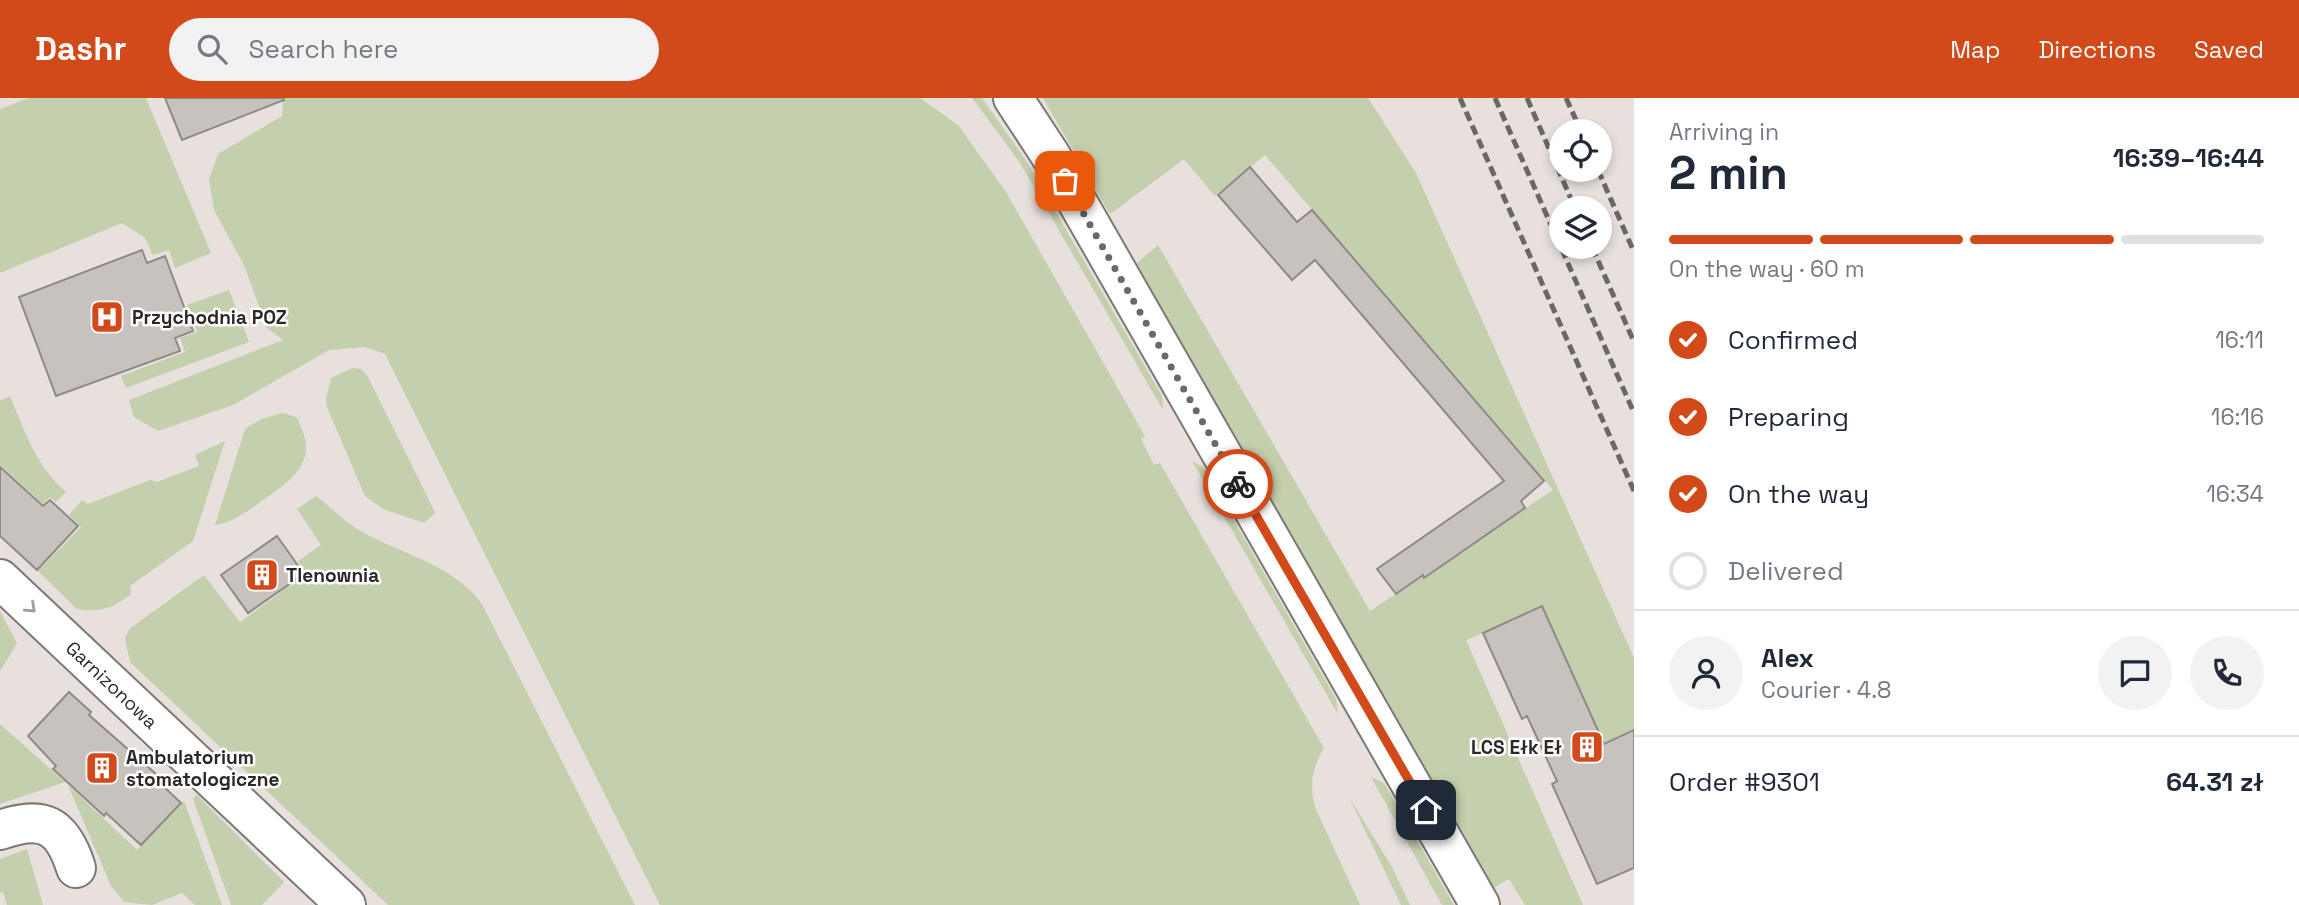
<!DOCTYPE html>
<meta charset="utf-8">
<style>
body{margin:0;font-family:"Space Grotesk",sans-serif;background:#f2f2f3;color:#1f2937;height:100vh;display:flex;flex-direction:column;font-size:26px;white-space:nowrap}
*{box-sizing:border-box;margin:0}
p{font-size:23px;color:#747a83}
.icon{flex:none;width:38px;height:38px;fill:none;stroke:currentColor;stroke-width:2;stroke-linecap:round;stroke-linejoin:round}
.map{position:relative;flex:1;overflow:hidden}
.drawer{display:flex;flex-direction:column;background:#fff;width:665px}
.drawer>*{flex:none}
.controls{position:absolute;left:1549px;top:21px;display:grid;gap:14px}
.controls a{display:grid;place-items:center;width:63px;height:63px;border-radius:50%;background:#fff;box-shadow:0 4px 10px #0003;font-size:35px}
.pin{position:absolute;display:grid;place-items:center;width:60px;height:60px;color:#fff;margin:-30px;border-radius:14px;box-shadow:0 4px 10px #0006}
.courier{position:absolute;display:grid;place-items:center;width:70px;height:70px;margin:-35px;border:5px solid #d24a1a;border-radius:50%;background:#fff;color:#222;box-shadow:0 2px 9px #0007}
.overview em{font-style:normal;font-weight:700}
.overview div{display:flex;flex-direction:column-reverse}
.overview{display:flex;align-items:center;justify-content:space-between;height:119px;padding:0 35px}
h1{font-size:46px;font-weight:700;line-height:52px}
.bar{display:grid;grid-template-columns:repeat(4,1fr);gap:10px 7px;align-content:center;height:84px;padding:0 35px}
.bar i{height:9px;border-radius:5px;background:#e0e1e3}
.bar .selected{background:#d24a1a}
.bar p{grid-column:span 4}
.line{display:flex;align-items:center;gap:18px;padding:0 35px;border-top:2px solid #e0e1e3}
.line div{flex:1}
.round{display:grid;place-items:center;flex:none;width:74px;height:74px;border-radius:37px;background:#f2f2f3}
ol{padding:0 35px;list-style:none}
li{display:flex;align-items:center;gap:21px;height:77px}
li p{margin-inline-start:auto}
li .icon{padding:7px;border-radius:50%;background:#d24a1a;color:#fff;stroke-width:4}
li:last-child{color:#747a83}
li i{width:38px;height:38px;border:4px solid #e0e1e3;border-radius:50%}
header{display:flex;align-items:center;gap:42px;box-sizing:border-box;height:98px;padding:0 35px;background:#d24a1a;color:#fff}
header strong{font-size:33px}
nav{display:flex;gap:38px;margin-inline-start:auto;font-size:24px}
.search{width:490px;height:63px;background:#f2f2f3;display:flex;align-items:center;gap:18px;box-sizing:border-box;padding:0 24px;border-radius:38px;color:#747a83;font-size:26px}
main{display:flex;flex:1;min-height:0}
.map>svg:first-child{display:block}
.green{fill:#c4cfad}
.building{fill:#c7c2bd;stroke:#8f8a86;stroke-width:2}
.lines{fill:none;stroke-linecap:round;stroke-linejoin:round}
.minor-casing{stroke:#7e7875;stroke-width:42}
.minor{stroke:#fff;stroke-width:38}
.rail{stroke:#6b6765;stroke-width:5;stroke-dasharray:10 5;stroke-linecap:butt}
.oneway{stroke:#a09e9e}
.done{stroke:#6d6867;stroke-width:7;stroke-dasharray:0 12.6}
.route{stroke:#d24a1a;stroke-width:9}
.labels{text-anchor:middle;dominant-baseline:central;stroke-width:5;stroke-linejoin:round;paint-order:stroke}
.poi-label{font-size:19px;font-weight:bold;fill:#2b2827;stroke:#fff;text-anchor:start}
.street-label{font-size:19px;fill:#2b2827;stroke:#fff}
</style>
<header>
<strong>Dashr</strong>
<div class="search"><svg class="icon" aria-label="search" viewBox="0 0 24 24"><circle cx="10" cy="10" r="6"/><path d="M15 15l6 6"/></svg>Search here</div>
<nav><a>Map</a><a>Directions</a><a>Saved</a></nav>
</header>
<main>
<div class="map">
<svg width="1634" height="807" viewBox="0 0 1634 807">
<rect width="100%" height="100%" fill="#e7e0dd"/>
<!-- green -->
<path class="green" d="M29,0H146L211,155L175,170L169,152L153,157L145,140L122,125L0,175V11Z
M283,0H920L958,27L1006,94L1145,338L1141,341L1154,367L1160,365L1324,650C1312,671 1309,686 1315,709L1360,807H660L385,256L365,249L329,252L233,307L158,333L134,319L129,302L283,242L267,230L244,167L214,112L209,81L218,56L282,18Z
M972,0H982L1027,64L1162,298L1163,312L1020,65Z
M1043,0H1368L1416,75L1634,560V653L1604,646L1542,509L1466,542L1583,807H1525L1509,781L1494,790L1136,166L1158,147L1370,513L1553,392L1265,57L1215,98L1184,61L1110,116Z
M229,192L249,244L126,290L121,278L185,254L180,240L197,234L187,207Z
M352,270L361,271L368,279L431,406L435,415L424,425L383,411L365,398L327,309L326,301L331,280Z
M10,298C25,334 36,368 66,394L56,404L50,399L43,406L0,367V303Z
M283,315L296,319C320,360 297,379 263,402C247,413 235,424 215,427L245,331L261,321Z
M225,343L193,443L130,488L131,496C113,510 101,515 77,511L38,473L81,429L69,417L82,402L88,406L150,382L157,384L199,368L195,357Z
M1192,363L1204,370L1336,601L1338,616Z
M316,398C329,408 341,420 354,429C397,456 450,463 482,506L635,807H388L130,564L125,541L129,531L204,477L240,524L306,476L298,463L321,447L297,411Z
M0,513L17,545L0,573Z
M0,626L65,684L0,706Z
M1371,679L1384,685L1454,807H1442Z
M68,687L137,752L184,703L222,807H195L182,795L152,807L124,804L111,788Z
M197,697L284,784L262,807H231L193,701Z
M1348,697L1393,771L1410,807H1401Z
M27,751L43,807H7L3,794L0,795V761Z"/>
<!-- building -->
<path class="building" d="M165,0H283L284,2L182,42Z
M1250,69L1297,124L1312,112L1544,383L1521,403L1525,410L1424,480L1423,477L1396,496L1377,471L1504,383L1315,162L1292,182L1218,97Z
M142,152L147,165L165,158L193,233L175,240L180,253L56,298L19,199Z
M0,369L43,408L50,402L78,428L37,472L0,438Z
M277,438L304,476L248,515L221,477Z
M1542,508L1604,646L1634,632V770L1597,786L1552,686L1557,683L1527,618L1522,621L1483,535Z
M69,594L91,614L89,617L164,683L161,686L181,705L141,747L106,715L104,718L53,671L56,668L28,638Z"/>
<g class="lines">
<defs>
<g id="minor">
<path d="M1013,0L1051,58L1480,807"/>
<path id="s1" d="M0,481L346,807"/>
<path d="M0,732C43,717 62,726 76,770"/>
</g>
</defs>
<!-- minor casing -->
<use href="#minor" class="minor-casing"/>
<!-- minor -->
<use href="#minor" class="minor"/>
<!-- rail -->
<path class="rail" d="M1460,0L1634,393
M1495,0L1634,315
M1527,0L1575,110
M1566,0L1581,33
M1598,72L1634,154
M1592,149L1634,244"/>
</g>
<!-- one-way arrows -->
<defs><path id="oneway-chevron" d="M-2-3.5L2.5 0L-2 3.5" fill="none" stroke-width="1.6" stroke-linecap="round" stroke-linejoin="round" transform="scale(1.75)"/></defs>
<use class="oneway" href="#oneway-chevron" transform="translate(31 510) rotate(43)"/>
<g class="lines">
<!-- done -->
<path class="done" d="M1065,83L1238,386"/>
<!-- route -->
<path class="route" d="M1238,386L1426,712"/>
</g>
<!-- icons -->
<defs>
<symbol id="hospital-square" viewBox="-11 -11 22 22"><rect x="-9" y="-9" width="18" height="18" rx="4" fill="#d24a1a" stroke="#fff"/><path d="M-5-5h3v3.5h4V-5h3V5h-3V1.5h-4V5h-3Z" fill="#fff"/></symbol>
<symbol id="building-square" viewBox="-11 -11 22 22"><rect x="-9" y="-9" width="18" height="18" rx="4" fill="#d24a1a" stroke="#fff"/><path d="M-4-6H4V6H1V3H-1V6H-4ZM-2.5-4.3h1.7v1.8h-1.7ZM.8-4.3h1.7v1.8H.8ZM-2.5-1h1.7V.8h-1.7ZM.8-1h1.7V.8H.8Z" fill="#fff"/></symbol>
</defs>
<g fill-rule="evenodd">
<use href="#hospital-square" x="88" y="200" width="38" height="38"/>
<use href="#building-square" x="243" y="458" width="38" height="38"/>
<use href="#building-square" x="1568" y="630" width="38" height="38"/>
<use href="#building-square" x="83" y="651" width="38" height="38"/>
</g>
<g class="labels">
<!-- poi labels -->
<g class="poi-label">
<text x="132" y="219">Przychodnia POZ</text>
<text x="286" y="477">Tlenownia</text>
<text x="1562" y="649" text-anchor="end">LCS Ełk Eł</text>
<text x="126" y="659">Ambulatorium<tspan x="126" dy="22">stomatologiczne</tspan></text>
</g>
<!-- street labels -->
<g class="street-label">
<text stroke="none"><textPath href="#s1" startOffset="154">Garnizonowa</textPath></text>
</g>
</g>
</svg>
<div class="controls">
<a><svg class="icon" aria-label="locate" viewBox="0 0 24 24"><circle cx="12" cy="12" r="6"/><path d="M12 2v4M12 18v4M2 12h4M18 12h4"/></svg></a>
<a><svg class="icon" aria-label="layers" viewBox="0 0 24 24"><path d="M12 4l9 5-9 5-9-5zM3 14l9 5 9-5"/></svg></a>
</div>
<div class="pin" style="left:1065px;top:83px;background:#ea580c"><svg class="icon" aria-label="bag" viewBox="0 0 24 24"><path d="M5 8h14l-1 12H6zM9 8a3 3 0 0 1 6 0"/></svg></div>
<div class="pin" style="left:1426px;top:712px;background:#1f2937"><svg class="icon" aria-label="home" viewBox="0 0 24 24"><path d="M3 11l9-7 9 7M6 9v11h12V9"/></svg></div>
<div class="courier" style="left:1238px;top:386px"><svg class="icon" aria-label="bike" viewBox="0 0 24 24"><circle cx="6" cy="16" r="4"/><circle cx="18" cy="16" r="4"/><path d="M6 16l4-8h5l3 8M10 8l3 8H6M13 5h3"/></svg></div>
</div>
<section class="drawer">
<div class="overview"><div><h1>2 min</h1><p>Arriving in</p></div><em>16:39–16:44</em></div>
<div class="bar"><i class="selected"></i><i class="selected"></i><i class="selected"></i><i></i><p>On the way · 60 m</p></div>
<ol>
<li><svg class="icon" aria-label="check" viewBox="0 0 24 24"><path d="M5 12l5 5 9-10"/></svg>Confirmed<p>16:11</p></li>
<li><svg class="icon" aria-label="check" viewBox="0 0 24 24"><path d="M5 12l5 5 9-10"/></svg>Preparing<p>16:16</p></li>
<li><svg class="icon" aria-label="check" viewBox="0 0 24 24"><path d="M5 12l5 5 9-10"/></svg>On the way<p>16:34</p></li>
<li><i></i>Delivered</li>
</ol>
<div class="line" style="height:126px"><a class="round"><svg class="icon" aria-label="person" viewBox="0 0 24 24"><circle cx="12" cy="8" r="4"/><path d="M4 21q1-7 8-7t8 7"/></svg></a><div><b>Alex</b><p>Courier · 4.8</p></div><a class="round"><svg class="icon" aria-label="chat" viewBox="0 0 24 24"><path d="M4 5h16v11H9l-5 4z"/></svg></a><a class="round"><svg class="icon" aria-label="phone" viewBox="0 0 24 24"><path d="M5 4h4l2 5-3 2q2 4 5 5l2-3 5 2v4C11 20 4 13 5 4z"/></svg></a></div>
<div class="line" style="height:91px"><div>Order #9301</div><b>64.31 zł</b></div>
</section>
</main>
